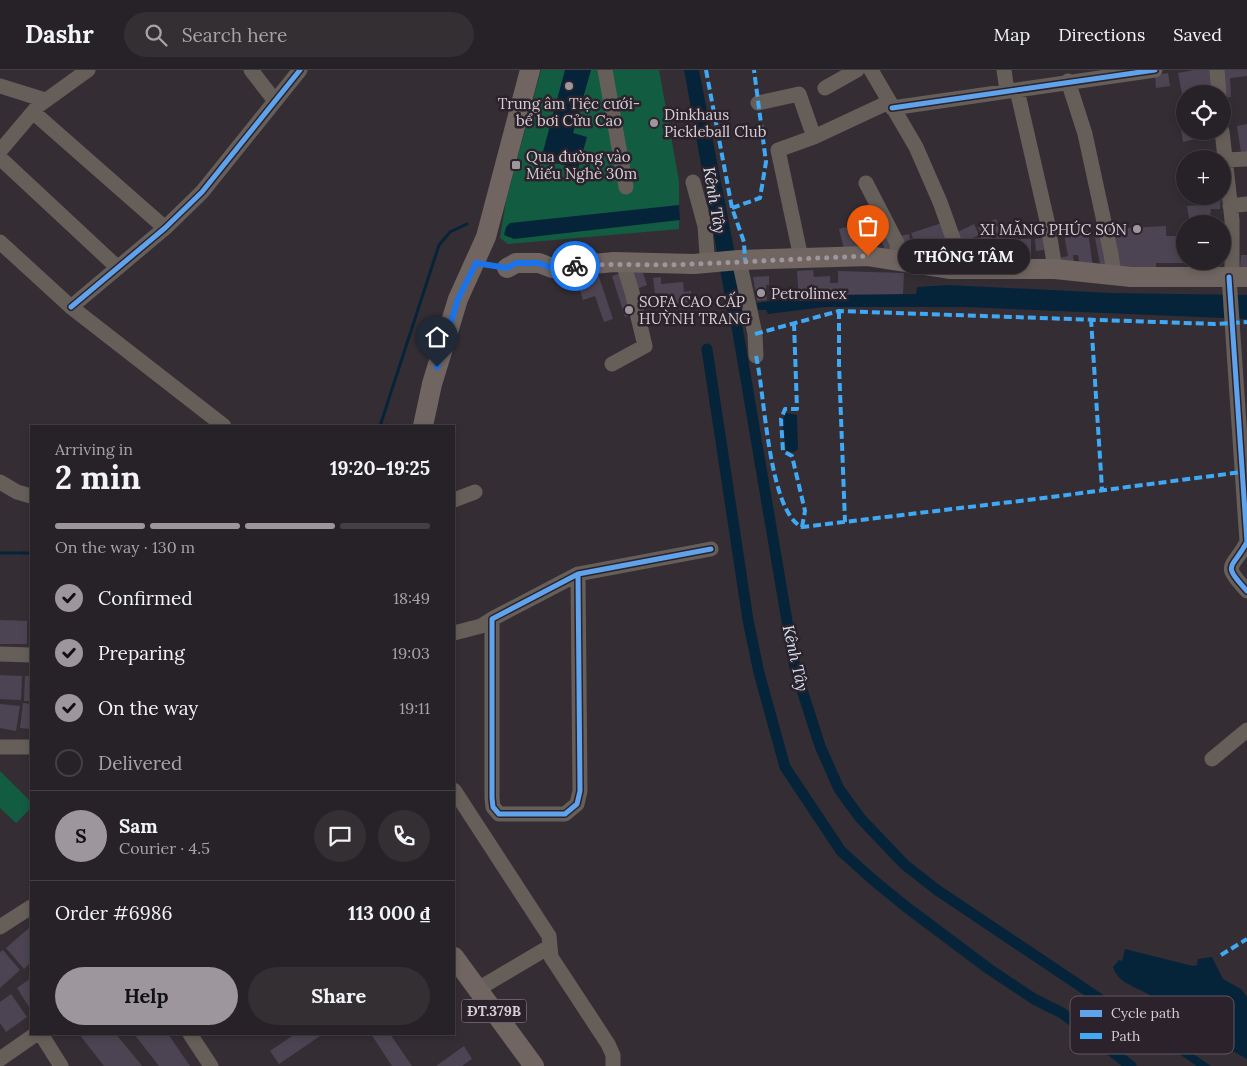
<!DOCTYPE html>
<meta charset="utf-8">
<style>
body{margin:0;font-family:Lora,serif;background:#332f33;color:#f1f3f6;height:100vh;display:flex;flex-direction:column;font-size:19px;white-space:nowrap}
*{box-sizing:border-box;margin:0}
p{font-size:16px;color:#a4a4a7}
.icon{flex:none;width:28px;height:28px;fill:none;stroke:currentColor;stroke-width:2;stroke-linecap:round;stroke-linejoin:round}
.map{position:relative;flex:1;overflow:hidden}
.details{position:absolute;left:30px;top:355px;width:425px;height:610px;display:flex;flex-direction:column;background:#272227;border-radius:0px;box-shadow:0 2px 8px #0003,0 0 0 1px #433f44}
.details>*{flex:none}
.controls{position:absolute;left:1176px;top:15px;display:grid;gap:10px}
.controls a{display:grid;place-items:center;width:55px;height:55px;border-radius:50%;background:#272227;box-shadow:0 2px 8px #0003,0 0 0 1px #433f44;font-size:25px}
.pin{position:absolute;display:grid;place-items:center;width:42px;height:42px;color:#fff;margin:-51px -21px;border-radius:50% 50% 50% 0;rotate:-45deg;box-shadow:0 0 5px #0007}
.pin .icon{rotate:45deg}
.courier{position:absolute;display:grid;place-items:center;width:50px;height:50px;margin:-25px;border:4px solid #1a73e8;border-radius:50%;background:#fff;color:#222;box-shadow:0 1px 6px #0007}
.bubble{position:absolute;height:35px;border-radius:18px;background:#272227;box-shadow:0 2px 8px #0003,0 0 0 1px #433f44;font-size:16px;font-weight:800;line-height:35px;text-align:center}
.overview em{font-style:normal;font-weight:800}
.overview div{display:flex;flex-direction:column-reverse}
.overview{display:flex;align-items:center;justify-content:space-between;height:85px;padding:0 25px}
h1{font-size:32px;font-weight:800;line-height:38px}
.bar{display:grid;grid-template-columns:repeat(4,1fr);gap:8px 5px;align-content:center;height:60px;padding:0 25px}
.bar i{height:6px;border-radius:4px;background:#433f44}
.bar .on{background:#9d979d}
.bar p{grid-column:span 4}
.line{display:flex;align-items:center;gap:12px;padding:0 25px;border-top:1px solid #433f44}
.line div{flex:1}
.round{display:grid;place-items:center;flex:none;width:52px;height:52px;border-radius:26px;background:#332f33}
ol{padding:0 25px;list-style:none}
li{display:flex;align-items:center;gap:15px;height:55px}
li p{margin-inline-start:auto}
li .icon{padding:5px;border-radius:50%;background:#9d979d;color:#111;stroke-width:4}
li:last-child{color:#a4a4a7}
li i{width:28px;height:28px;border:2px solid #433f44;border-radius:50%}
.cta{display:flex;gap:10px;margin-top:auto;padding:10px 25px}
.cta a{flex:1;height:58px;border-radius:30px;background:#9d979d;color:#111;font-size:20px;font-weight:800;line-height:58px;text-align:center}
.cta a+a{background:#332f33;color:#f1f3f6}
header{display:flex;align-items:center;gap:30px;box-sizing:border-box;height:70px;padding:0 25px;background:#272227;border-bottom:1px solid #433f44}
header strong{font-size:24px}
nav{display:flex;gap:28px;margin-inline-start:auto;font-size:18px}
.search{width:350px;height:45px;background:#332f33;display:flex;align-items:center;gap:12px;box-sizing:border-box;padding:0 18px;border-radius:28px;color:#a4a4a7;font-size:19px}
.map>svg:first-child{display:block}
.green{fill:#125d41}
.water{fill:#062439}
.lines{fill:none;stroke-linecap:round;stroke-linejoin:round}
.stream{stroke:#062439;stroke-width:3}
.canal{stroke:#062439;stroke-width:11}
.building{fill:#4c4452}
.minor{stroke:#665e59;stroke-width:15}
.major{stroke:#706561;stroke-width:20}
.quiet{stroke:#3fa9f5;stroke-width:4;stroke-dasharray:8 4;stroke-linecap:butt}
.cycleway-casing{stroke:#2c222c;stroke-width:8}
.cycleway{stroke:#60a3ed;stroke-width:5}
.done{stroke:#9d979d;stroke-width:5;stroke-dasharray:0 9}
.route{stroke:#1a73e8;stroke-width:6}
.poi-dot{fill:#9d979d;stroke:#2c222c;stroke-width:2}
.labels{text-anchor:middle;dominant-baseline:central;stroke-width:5;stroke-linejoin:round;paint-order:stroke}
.shield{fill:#2c222c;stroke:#a29ba2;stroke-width:1}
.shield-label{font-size:14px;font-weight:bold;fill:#d5cfd5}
.poi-label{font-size:15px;fill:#d5cfd5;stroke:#2c222c;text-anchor:start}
.water-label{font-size:16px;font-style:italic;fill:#d4e4f2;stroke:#2c222c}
.key{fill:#2c222c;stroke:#5f565f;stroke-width:1}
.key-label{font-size:14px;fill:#d5cfd5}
</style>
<header>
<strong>Dashr</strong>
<div class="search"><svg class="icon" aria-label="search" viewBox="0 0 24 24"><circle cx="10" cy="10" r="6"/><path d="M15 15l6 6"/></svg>Search here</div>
<nav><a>Map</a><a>Directions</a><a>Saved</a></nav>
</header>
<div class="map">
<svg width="1247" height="996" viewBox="0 0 1247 996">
<rect width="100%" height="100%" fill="#342e34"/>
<!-- green -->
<path class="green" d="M541,0H659L679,111V159L508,174L500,168L506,131Z
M0,701L31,732V738L16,753L0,738Z"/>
<!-- water -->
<path class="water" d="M565,0H591L573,63L587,67L578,99L541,89Z
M684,0H699L738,199L745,246L729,249Z
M679,135L680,150L514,169L504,165L506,157L510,153Z
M948,215L1111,223L1247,225V249L964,237H825L768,244L766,240H758L757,233L798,227L799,231L815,230V225L916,224L917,217Z
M786,343L797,345L798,379L794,382L786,381L782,350Z
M1125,879L1193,896L1197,895L1198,889L1212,887L1223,909L1241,919L1247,927V989C1212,971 1182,944 1148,924C1134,916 1118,913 1113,897L1119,890L1122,891Z
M1125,937L1211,996H1197L1119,943Z"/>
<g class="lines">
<!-- stream -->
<path class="stream" d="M380,356L439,175L450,162L467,154
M0,483H31"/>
<!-- canal -->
<path class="canal" d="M733,233L795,598L820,676L839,719L861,749L905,795L937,820L1131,950
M707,279L748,550L759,603L785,697L841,781L872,809L905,836L989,899L1034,929L1062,943L1131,996"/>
</g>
<!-- building -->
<path class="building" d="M1194,0H1213L1217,24H1185L1184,35L1178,3Z
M1218,0H1247V6L1230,8L1231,27H1222Z
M1168,3L1170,16L1156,18L1155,5Z
M1247,54V88L1242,89L1237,56Z
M1185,59V61H1215L1216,64L1183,72L1181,60Z
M1200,126H1221L1220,139H1211L1209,154H1190L1187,136L1201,135Z
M996,149L1005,167L998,170L993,161L983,166L978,157Z
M945,152L958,191L947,190L946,187L939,186L934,170L916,176L911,163Z
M857,154L859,161L886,154L895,178L885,181L882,172L845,183L839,159Z
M974,154L979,165L959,175L954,164Z
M1183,155H1185L1183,193H1156V200L1115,199L1108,166L1127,158L1166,156V166H1183Z
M1088,161L1093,198L1080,200L1078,185H1073L1074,194L1060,195L1059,188L1068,186L1064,164Z
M1104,161L1110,198L1101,199L1094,163Z
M909,164L912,181L903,182L900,166Z
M1049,167L1050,179L1036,181L1035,169Z
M1023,169H1031V192H1023V183H1005V170Z
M1241,185H1247V198H1240Z
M642,200L647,215L634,220L629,204Z
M813,200L814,207L830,206V213H838V201L904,203L903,224L815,225V230L799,231L797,201Z
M624,202L637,243L625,247L612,206Z
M598,204L613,249L604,252L595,226L583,230L578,213Z
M769,206V215H766L767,230L757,231L753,207Z
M661,207V214L683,212L684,222L691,221L692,232L660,235L659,223H655L653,208Z
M784,220V227L771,228L770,221Z
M0,550L27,551V574H0Z
M0,605L22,606L21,630L0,629Z
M25,606H31V631H24Z
M23,633L31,634V659L20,658Z
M0,634L20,636L16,661L0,658Z
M29,858L31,861V892L24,899L6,878Z
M3,880L20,900L0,918V882Z
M31,908V940L17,918Z
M11,924L27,947L6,962L0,953V932Z
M79,964H116L142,996H104Z
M134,964H168L190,996H159Z
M295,964H323L279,994L270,981Z
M371,964H390L412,996H392Z
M464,976L472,989L462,996H436Z"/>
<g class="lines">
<!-- minor -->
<path class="minor" d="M251,0L275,31
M605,0L626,117
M871,0L916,77L940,132L964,199
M1004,0L1007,21
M1217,0L1219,24
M1068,11L1085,64L1111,184L1114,205
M0,16L45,30
M825,18L857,0
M1017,20L1048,155L1055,199
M758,33L799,24L814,67
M892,38L1155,0
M33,42L165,158
M1222,61L1232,150V207
M0,81L38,36L88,0
M0,88L118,198
M1225,90L1247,89
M693,112L705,156L707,185
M866,113L897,173L898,191
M1230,136L1247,134
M0,172L71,237L224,356
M801,188L778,80L814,67L889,32
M739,190L755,264L756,286
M968,199L986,172
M1229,207L1247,472C1232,500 1221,493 1247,521
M71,237L165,158L202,122L300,0
M612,294L645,276L632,222L623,193
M0,412L17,422L31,426
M454,430L475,422
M578,504L580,721L577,734L565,744H499L493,737L492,728V549L578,504L711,479
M454,563L481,556L492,549
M0,584L31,585
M0,677H31
M1212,689L1247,660
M454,720L549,866L551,887L608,974L613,985V996
M0,857L31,837
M478,919L549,877
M41,964L61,996
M190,964L211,996
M0,989L36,964"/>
<!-- major -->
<path class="major" d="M507,198L516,193H539L552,198L614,192L694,194L739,190L868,186L951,199H1055L1131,207H1247
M423,356L432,314L458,229L486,167L530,0
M454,887L534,996"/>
<!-- quiet -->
<path class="quiet" d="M706,0L732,138L744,172L745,190
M732,138L760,128L766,92L754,0
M839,241V295L845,452
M1091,249L1102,419
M794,253L797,339H785L781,349L783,381L792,386L805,441L802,457
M755,264L839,241L1215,254L1247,252
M756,286C765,323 768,441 802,457L1036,429L1242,402
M1221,885L1247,869"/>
<defs>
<path id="cycleway" d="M892,38L1155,0
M1229,207L1247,472C1232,500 1221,493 1247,521
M71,237L165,158L202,122L300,0
M578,504L580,721L577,734L565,744H499L493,737L492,728V549L578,504L711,479"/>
</defs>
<!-- cycleway casing -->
<use href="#cycleway" class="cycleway-casing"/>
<!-- cycleway -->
<use href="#cycleway" class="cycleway"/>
</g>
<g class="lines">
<!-- done -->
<path class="done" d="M575,196C615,193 654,196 693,194C751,192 809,188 868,186"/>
<!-- route -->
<path class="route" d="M437,297L458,229L476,193L507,198L516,193H539L552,198L575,196"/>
</g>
<!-- markers -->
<g class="poi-dot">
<circle cx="569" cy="16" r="5"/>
<circle cx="654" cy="53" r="5"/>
<rect x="511" y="90" width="10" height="10" rx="2.5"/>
<circle cx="1137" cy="159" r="5"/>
<circle cx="761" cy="223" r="5"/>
<circle cx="629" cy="240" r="5"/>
</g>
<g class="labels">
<!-- shield labels -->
<rect class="shield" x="461.5" y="929.5" width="65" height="23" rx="4"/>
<g class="shield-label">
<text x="494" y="941">ĐT.379B</text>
</g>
<!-- poi labels -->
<g class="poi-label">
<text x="569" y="33" text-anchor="middle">Trung âm Tiệc cưới-<tspan x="569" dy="17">bể bơi Cửu Cao</tspan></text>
<text x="664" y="44">Dinkhaus<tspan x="664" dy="17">Pickleball Club</tspan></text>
<text x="526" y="86">Qua đường vào<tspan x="526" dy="17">Miếu Nghè 30m</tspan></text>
<text x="1127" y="159" text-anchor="end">XI MĂNG PHÚC SƠN</text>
<text x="771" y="223">Petrolimex</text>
<text x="639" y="231">SOFA CAO CẤP<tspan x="639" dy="17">HUỲNH TRANG</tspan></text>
</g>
<!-- water labels -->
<g class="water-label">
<text transform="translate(715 130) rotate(80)">Kênh Tây</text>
<text transform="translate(796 588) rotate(77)">Kênh Tây</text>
</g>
</g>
<!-- legend -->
<rect x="1070" y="926" width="164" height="58" rx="8" class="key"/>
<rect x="1080" y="940" width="22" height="7" fill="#60a3ed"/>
<rect x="1080" y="963" width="22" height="6" fill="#3fa9f5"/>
<g class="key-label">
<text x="1111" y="948">Cycle path</text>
<text x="1111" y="971">Path</text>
</g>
</svg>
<div class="controls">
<a><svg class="icon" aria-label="locate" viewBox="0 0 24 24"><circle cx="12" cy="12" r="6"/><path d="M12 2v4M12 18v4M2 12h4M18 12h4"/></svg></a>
<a>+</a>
<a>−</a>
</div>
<div class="pin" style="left:868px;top:186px;background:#ea580c"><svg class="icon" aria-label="bag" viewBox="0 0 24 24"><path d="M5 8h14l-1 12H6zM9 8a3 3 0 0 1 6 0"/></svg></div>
<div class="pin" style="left:437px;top:297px;background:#1f2937"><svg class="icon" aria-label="home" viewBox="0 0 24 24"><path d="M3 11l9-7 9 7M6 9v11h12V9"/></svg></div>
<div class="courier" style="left:575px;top:196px"><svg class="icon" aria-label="bike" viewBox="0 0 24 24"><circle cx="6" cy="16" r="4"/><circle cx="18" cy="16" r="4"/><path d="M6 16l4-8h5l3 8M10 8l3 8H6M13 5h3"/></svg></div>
<div class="bubble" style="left:898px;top:169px;width:132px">THÔNG TÂM</div>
<section class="details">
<div class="overview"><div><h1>2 min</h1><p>Arriving in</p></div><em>19:20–19:25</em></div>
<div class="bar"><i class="on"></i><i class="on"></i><i class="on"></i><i></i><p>On the way · 130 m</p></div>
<ol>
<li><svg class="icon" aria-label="check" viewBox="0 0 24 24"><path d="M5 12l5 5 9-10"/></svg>Confirmed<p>18:49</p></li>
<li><svg class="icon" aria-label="check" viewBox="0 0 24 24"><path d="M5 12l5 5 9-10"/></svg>Preparing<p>19:03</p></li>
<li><svg class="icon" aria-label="check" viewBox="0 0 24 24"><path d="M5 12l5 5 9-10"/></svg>On the way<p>19:11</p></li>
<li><i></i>Delivered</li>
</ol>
<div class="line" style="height:90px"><b class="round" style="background:#9d979d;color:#111">S</b><div><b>Sam</b><p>Courier · 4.5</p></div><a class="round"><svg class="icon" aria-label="chat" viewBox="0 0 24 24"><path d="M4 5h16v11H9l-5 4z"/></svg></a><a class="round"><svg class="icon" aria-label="phone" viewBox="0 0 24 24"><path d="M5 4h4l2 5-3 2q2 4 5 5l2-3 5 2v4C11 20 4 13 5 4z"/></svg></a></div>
<div class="line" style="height:65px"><div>Order #6986</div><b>113 000 ₫</b></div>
<div class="cta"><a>Help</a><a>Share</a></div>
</section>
</div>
